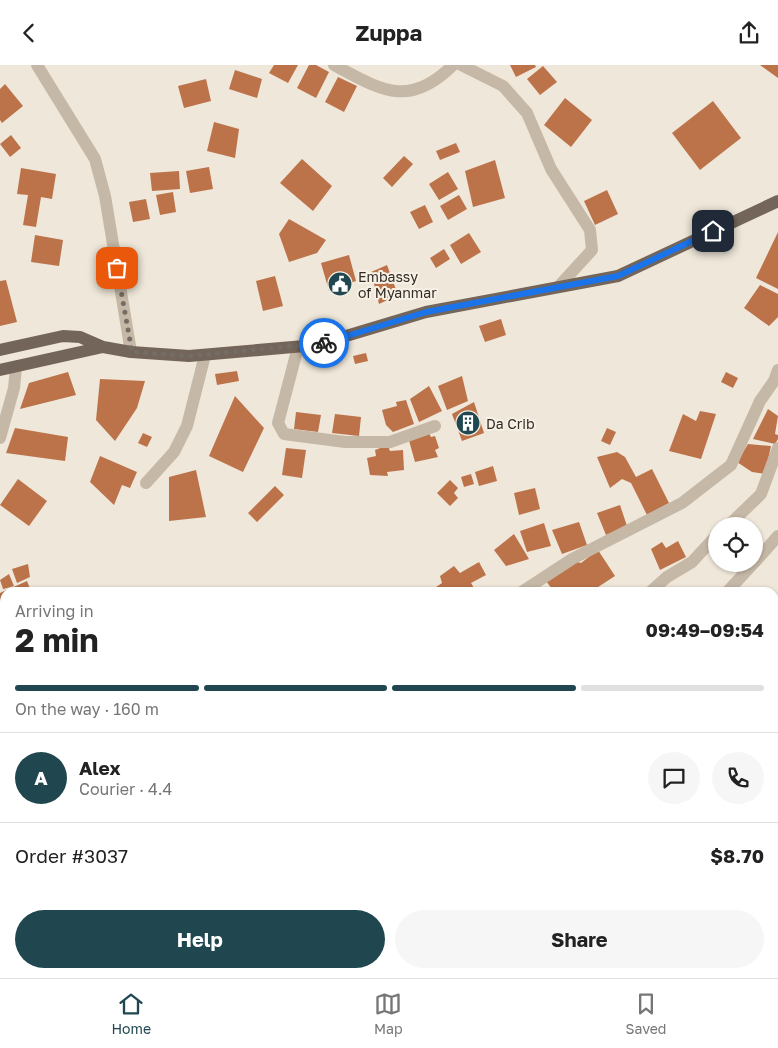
<!DOCTYPE html>
<meta charset="utf-8">
<style>
body{margin:0;font-family:"Golos Text",sans-serif;background:#f6f6f6;color:#222;height:100vh;display:flex;flex-direction:column;font-size:19px;white-space:nowrap}
*{box-sizing:border-box;margin:0}
p{font-size:16px;color:#767676}
.icon{flex:none;width:28px;height:28px;fill:none;stroke:currentColor;stroke-width:2;stroke-linecap:round;stroke-linejoin:round}
.map{position:relative;flex:1;overflow:hidden}
.drawer{position:absolute;left:0px;top:522px;width:779px;height:391px;display:flex;flex-direction:column;background:#fff;border-radius:15px 15px 0 0;box-shadow:0 1px 4px #0004}
.drawer>*{flex:none}
.buttons{position:absolute;left:708px;top:452px;display:grid;gap:10px}
.buttons a{display:grid;place-items:center;width:55px;height:55px;border-radius:50%;background:#fff;box-shadow:0 1px 4px #0004;font-size:25px}
.pin{position:absolute;display:grid;place-items:center;width:42px;height:42px;color:#fff;margin:-21px;border-radius:10px;box-shadow:0 2px 8px #0006}
.courier{position:absolute;display:grid;place-items:center;width:50px;height:50px;margin:-25px;border:4px solid #1a73e8;border-radius:50%;background:#fff;color:#222;box-shadow:0 1px 6px #0007}
.headline em{font-style:normal;font-weight:700}
.headline div{display:flex;flex-direction:column-reverse}
.headline{display:flex;align-items:center;justify-content:space-between;height:85px;padding:0 15px}
h1{font-size:32px;font-weight:700;line-height:38px}
.bar{display:grid;grid-template-columns:repeat(4,1fr);gap:8px 5px;align-content:center;height:60px;padding:0 15px}
.bar i{height:6px;border-radius:4px;background:#e0e0e0}
.bar .on{background:#204750}
.bar p{grid-column:span 4}
.line{display:flex;align-items:center;gap:12px;padding:0 15px;border-top:1px solid #e0e0e0}
.line div{flex:1}
.round{display:grid;place-items:center;flex:none;width:52px;height:52px;border-radius:26px;background:#f6f6f6}
.primary-button{display:flex;gap:10px;margin-top:auto;padding:10px 15px}
.primary-button a{flex:1;height:58px;border-radius:30px;background:#204750;color:#fff;font-size:20px;font-weight:700;line-height:58px;text-align:center}
.primary-button a+a{background:#f6f6f6;color:#222}
header{display:flex;justify-content:space-between;align-items:center;height:65px;padding:0 15px;background:#fff;font-size:22px;font-weight:700}
.tab-bar{display:flex;justify-content:space-around;align-items:center;height:70px;border-top:1px solid #e0e0e0;background:#fff;font-size:14px;color:#767676}
.tab-bar a{display:grid;justify-items:center;gap:2px}
.tab-bar .on{color:#204750}
.map>svg:first-child{display:block}
.building{fill:#bc734a}
.lines{fill:none;stroke-linecap:round;stroke-linejoin:round}
.minor{stroke:#c6b8a6;stroke-width:12}
.major{stroke:#736559;stroke-width:12}
.done{stroke:#746d65;stroke-width:5;stroke-dasharray:0 9}
.route{stroke:#1a73e8;stroke-width:6}
.labels{text-anchor:middle;dominant-baseline:central;stroke-width:4;stroke-linejoin:round;paint-order:stroke}
.poi-label{font-size:14px;fill:#322c26;stroke:#f7f1e5;text-anchor:start}
</style>
<header><svg class="icon" aria-label="back" viewBox="0 0 24 24"><path d="M15 5l-7 7 7 7"/></svg>Zuppa<svg class="icon" aria-label="share" viewBox="0 0 24 24"><path d="M12 15V3M7 8l5-5 5 5M5 13v7h14v-7"/></svg></header>
<div class="map">
<svg width="778" height="913" viewBox="0 0 778 913">
<rect width="100%" height="100%" fill="#efe7d9"/>
<!-- building -->
<path class="building" d="M274,0H298L288,18L269,8Z
M309,0H316L329,7L316,33L297,23Z
M510,0H535L536,2L516,12Z
M760,0H778V13Z
M543,1L557,17L540,30L527,14Z
M235,5L262,14L257,33L229,24Z
M338,12L357,21L344,47L325,37Z
M206,14L211,36L184,43L178,21Z
M5,19L23,41L2,58L0,55V24Z
M565,33L592,55L571,82L544,60Z
M713,36L741,73L700,105L672,68Z
M214,57L239,64L235,93L207,86Z
M11,70L21,83L10,92L0,79Z
M456,78L460,87L440,95L436,86Z
M404,91L413,99L392,122L383,113Z
M302,94L332,121L313,146L280,118Z
M495,95L505,133L473,142L465,106Z
M209,102L213,124L190,128L186,106Z
M21,103L56,109L52,134L41,132L36,162L23,160L28,130L17,129Z
M179,106L180,124L152,126L150,108Z
M448,107L458,124L439,135L429,119Z
M607,125L618,149L595,160L584,136Z
M173,127L176,147L160,150L156,130Z
M459,130L467,144L448,155L440,141Z
M146,134L150,154L133,157L129,137Z
M425,140L433,157L419,164L410,147Z
M289,154L326,175L317,188L289,197L279,169Z
M778,167V224L756,213Z
M469,168L481,187L461,199L450,180Z
M35,170L63,175L59,201L31,197Z
M444,184L450,194L436,203L430,193Z
M349,190L356,216L329,226L321,198Z
M387,200L398,230L379,239L371,207Z
M275,211L283,241L263,246L256,216Z
M6,215L17,257L0,261V216Z
M760,220L778,229V252L769,261L744,243Z
M501,254L506,270L485,277L479,261Z
M366,288L368,296L355,299L353,291Z
M237,306L239,316L217,320L215,309Z
M68,307L76,330L20,344L29,318Z
M726,307L738,313L733,323L721,317Z
M462,311L468,336L447,345L438,321Z
M100,314L145,316L137,343L115,376L96,355Z
M429,321L442,346L419,357L410,334Z
M235,331L264,363L243,407L209,391Z
M406,335L414,359L393,367L386,360L382,345L397,341L396,337Z
M474,337L484,368L462,376L452,349Z
M768,344L778,351L775,369L778,370V374L775,379L753,374Z
M700,346L716,349L701,394L669,386L683,349L696,356Z
M296,347L321,350L318,367L294,364Z
M335,349L361,352L359,371L332,368Z
M15,363L68,372L65,396L6,388Z
M607,363L616,367L610,380L601,376Z
M428,366L431,372L435,371L439,383L435,385L438,392L415,397L408,372Z
M143,368L152,372L147,382L138,378Z
M748,379L771,381L765,409L752,407L737,397Z
M388,380L390,386L403,385L404,405L387,407L388,411L370,410L367,393L376,391L375,385Z
M286,383L306,385L302,413L282,410Z
M617,387L625,392L636,412L652,404L669,438L647,450L631,418L622,414L610,423L597,392Z
M100,391L137,407L130,423L122,420L114,440L90,417Z
M493,401L497,416L479,421L475,407Z
M196,405L206,452L169,456V412Z
M471,409L474,419L464,422L461,412Z
M18,414L47,436L29,461L0,440Z
M450,415L458,423L454,428L458,433L450,441L437,428Z
M275,421L284,430L257,457L248,448Z
M535,423L540,444L519,450L514,428Z
M620,440L627,461L606,470L597,448Z
M579,457L587,480L562,489L552,465Z
M544,458L551,481L527,487L520,466Z
M514,469L529,494L506,501L494,485Z
M678,476L686,492L660,505L651,484L662,477L666,483Z
M598,485L615,511L595,524L597,528H555L546,516L574,496L581,498Z
M479,497L486,510L471,518L477,528H435L433,524L442,518L440,511L454,501L460,508Z
M28,499L30,512L17,518L12,504Z
M9,509L14,521L3,524L0,515Z
M27,516L31,526L5,528V534L0,536V528Z
M774,563L778,568V583L774,587Z
M774,659L778,661V688L774,686Z
M776,756L778,757V779L774,777Z
M0,901L5,902L7,913H0Z
M288,909H310L312,913H279Z
M398,909H419V913H398Z
M571,909H591L596,913H568Z"/>
<g class="lines">
<!-- minor -->
<path class="minor" d="M37,0L95,94L105,131L131,287
M334,0C381,25 409,44 453,0
M461,0L503,21L527,48L551,104L590,165L592,185L560,220
M298,282L278,358L284,369L345,377H390L435,361
M0,373L14,323L16,302
M146,418L174,387L187,361L205,290
M728,461L761,429L778,383
M754,498L778,471
M520,528L572,494L682,438L731,400L760,336L774,316L778,305
M649,528L667,512L692,497L716,471
M726,528L753,499
M774,693L778,695
M330,909L331,913
M768,909L778,913
M621,913L622,909"/>
<!-- major -->
<path class="major" d="M0,285L63,271L80,272L103,282L131,287L189,291L316,280L426,247L618,211L778,136
M0,305L103,282"/>
</g>
<g class="lines">
<!-- done -->
<path class="done" d="M117,203L132,287L189,291L324,278"/>
<!-- route -->
<path class="route" d="M324,278L426,247L618,211L713,166"/>
</g>
<!-- icons -->
<defs>
<symbol id="civic-disc" viewBox="-11 -11 22 22"><circle r="9.5" fill="#204750" stroke="#f7f1e5"/><path d="M-.6-6.5H3V-4.5H.6V-3L4-1V1h2V6H-6V1h2V-1L-.6-3ZM-1.2 2.5V6h2.4V2.5Z" fill="#fff"/></symbol>
<symbol id="building-disc" viewBox="-11 -11 22 22"><circle r="9.5" fill="#204750" stroke="#f7f1e5"/><path d="M-4-6H4V6H1V3H-1V6H-4ZM-2.5-4.3h1.7v1.8h-1.7ZM.8-4.3h1.7v1.8H.8ZM-2.5-1h1.7V.8h-1.7ZM.8-1h1.7V.8H.8Z" fill="#fff"/></symbol>
</defs>
<g fill-rule="evenodd">
<use href="#civic-disc" x="326" y="205" width="28" height="28"/>
<use href="#building-disc" x="454" y="344" width="28" height="28"/>
</g>
<g class="labels">
<!-- poi labels -->
<g class="poi-label">
<text x="358" y="211">Embassy<tspan x="358" dy="16">of Myanmar</tspan></text>
<text x="486" y="358">Da Crib</text>
</g>
</g>
</svg>
<div class="buttons">
<a><svg class="icon" aria-label="locate" viewBox="0 0 24 24"><circle cx="12" cy="12" r="6"/><path d="M12 2v4M12 18v4M2 12h4M18 12h4"/></svg></a>
</div>
<div class="pin" style="left:117px;top:203px;background:#ea580c"><svg class="icon" aria-label="bag" viewBox="0 0 24 24"><path d="M5 8h14l-1 12H6zM9 8a3 3 0 0 1 6 0"/></svg></div>
<div class="pin" style="left:713px;top:166px;background:#1f2937"><svg class="icon" aria-label="home" viewBox="0 0 24 24"><path d="M3 11l9-7 9 7M6 9v11h12V9"/></svg></div>
<div class="courier" style="left:324px;top:278px"><svg class="icon" aria-label="bike" viewBox="0 0 24 24"><circle cx="6" cy="16" r="4"/><circle cx="18" cy="16" r="4"/><path d="M6 16l4-8h5l3 8M10 8l3 8H6M13 5h3"/></svg></div>
<section class="drawer">
<div class="headline"><div><h1>2 min</h1><p>Arriving in</p></div><em>09:49–09:54</em></div>
<div class="bar"><i class="on"></i><i class="on"></i><i class="on"></i><i></i><p>On the way · 160 m</p></div>
<div class="line" style="height:90px"><b class="round" style="background:#204750;color:#fff">A</b><div><b>Alex</b><p>Courier · 4.4</p></div><a class="round"><svg class="icon" aria-label="chat" viewBox="0 0 24 24"><path d="M4 5h16v11H9l-5 4z"/></svg></a><a class="round"><svg class="icon" aria-label="phone" viewBox="0 0 24 24"><path d="M5 4h4l2 5-3 2q2 4 5 5l2-3 5 2v4C11 20 4 13 5 4z"/></svg></a></div>
<div class="line" style="height:65px"><div>Order #3037</div><b>$8.70</b></div>
<div class="primary-button"><a>Help</a><a>Share</a></div>
</section>
</div>
<nav class="tab-bar">
<a class="on"><svg class="icon" aria-label="home" viewBox="0 0 24 24"><path d="M3 11l9-7 9 7M6 9v11h12V9"/></svg>Home</a>
<a><svg class="icon" aria-label="map" viewBox="0 0 24 24"><path d="M3 6l6-2 6 2 6-2v14l-6 2-6-2-6 2zM9 4v14M15 6v14"/></svg>Map</a>
<a><svg class="icon" aria-label="saved" viewBox="0 0 24 24"><path d="M7 4h10v16l-5-4-5 4z"/></svg>Saved</a>
</nav>
